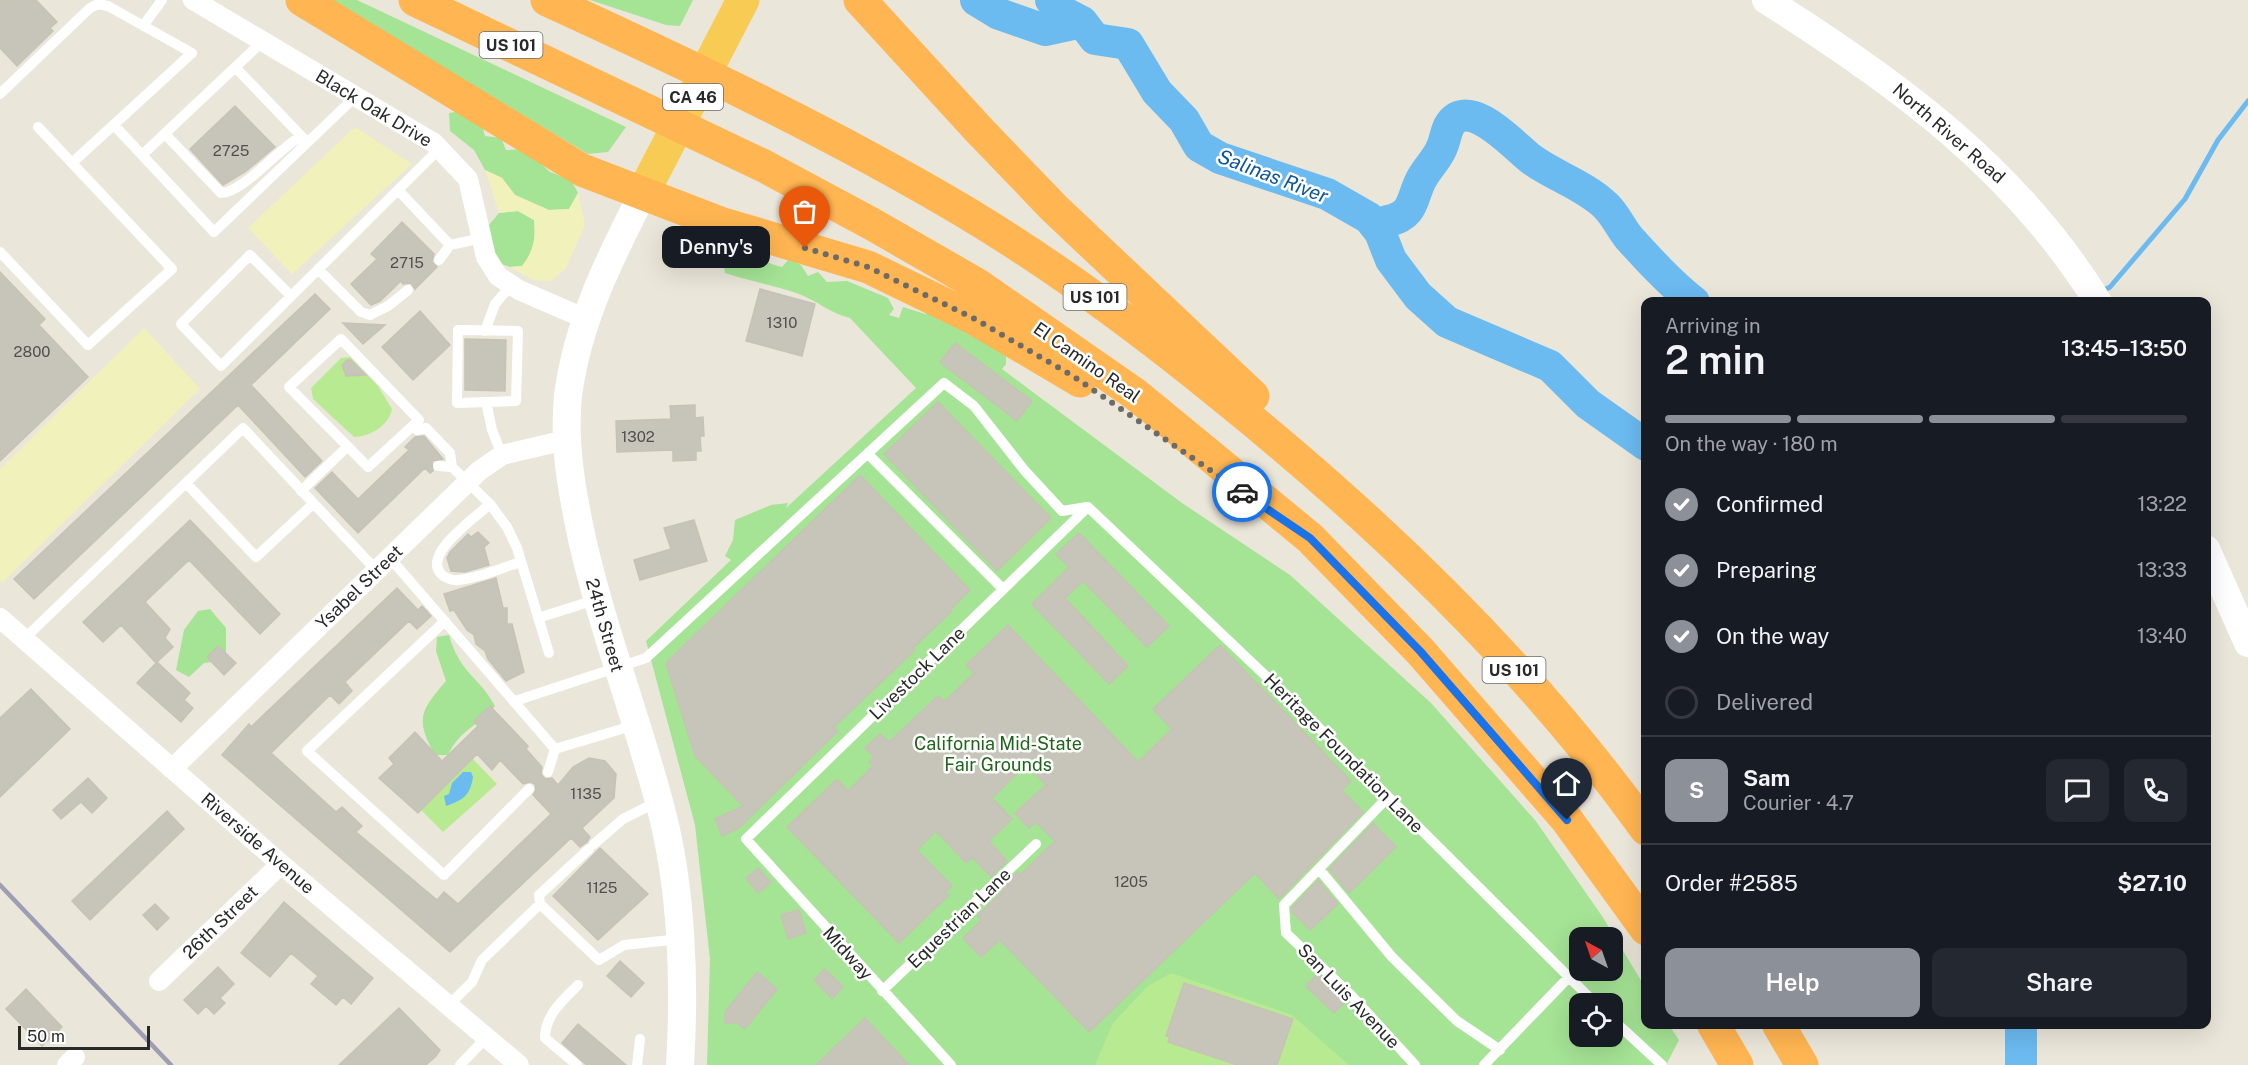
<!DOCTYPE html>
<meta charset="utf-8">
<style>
body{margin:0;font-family:"Public Sans",sans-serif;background:#242831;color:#f1f3f6;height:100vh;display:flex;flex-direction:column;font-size:22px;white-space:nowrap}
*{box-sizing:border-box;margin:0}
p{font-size:20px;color:#9ea1a6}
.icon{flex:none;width:33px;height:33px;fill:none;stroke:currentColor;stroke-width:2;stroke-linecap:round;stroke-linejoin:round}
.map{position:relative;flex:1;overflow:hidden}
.side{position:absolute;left:1641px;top:297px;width:570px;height:732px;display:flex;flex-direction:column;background:#171b24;border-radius:12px;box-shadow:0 6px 24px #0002}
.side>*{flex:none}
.needle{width:39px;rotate:320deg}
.buttons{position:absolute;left:1569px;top:927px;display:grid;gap:12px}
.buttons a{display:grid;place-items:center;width:54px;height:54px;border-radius:12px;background:#171b24;box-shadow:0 6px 24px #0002;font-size:30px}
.scale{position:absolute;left:18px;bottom:15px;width:132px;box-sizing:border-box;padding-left:6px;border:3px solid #292929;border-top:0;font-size:16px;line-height:21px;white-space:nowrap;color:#292929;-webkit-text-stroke:4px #fff;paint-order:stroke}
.pin{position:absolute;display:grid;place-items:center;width:51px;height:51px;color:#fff;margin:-62px -26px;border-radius:50% 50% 50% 0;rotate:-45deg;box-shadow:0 0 6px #0007}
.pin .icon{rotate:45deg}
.courier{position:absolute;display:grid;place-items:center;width:60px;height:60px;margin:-30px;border:4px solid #1a73e8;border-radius:50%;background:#fff;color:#222;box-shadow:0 2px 8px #0007}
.bubble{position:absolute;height:42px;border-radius:12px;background:#171b24;box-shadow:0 6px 24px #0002;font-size:20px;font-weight:600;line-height:42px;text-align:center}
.head em{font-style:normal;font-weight:600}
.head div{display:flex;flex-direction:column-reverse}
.head{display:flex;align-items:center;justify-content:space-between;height:102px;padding:0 24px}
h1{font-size:39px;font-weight:600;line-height:45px}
.bar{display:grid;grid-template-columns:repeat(4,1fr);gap:9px 6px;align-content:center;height:72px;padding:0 24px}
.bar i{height:8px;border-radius:4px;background:#363941}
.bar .active{background:#8c9099}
.bar p{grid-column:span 4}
.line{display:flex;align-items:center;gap:15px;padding:0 24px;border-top:2px solid #363941}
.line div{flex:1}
.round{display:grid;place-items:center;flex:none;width:63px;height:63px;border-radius:12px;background:#242831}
ol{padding:0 24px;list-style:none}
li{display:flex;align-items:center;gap:18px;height:66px}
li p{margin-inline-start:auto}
li .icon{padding:6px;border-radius:50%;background:#8c9099;color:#fff;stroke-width:4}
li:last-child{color:#9ea1a6}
li i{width:33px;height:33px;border:3px solid #363941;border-radius:50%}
.primary-button{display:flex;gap:12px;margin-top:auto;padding:12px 24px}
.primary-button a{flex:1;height:69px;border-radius:12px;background:#8c9099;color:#fff;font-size:24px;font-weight:600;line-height:69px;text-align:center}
.primary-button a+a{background:#242831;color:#f1f3f6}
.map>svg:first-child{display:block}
.green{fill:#a5e395;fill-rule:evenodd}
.sand{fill:#f1f1bc}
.pitch{fill:#b8eb91}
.water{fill:#6bbaf0}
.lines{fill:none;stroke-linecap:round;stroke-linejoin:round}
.stream{stroke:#6bbaf0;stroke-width:5}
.river{stroke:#6bbaf0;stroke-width:32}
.building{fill:#c7c4b9;stroke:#c7c3b4;stroke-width:1.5}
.service{stroke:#fff;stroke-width:10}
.minor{stroke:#fff;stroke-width:20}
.secondary{stroke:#fff;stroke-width:28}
.trunk{stroke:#f8cc54;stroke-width:33}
.motorway{stroke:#ffb551;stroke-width:33}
.rail{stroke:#9d9db4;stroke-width:4.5}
.done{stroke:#6d6b67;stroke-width:6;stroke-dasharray:0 10.8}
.route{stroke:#1a73e8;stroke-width:8}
.labels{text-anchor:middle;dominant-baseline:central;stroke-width:5;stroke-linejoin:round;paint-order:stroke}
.number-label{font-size:15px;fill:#50504d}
.shield{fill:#fff;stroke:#696969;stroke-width:1.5}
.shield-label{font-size:16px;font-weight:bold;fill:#292929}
.street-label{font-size:18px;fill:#292929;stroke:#fff}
.park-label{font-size:18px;fill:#1e6618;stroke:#fff}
.water-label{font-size:20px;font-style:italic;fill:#0b559a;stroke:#fff}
</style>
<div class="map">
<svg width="2248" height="1065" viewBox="0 0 2248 1065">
<rect width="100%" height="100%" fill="#ebe6da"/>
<!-- green -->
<path class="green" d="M319,0H357L626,127L608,152L588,154L392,37Z
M590,0H693L680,26L666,25Z
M462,111L481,122L485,136L501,138L506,150L525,149L550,172L571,180L578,193L569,209L549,210L515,195L502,178L485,170L474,150L450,131L449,113Z
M518,211L534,220C536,238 534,251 522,266L510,267L496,262L491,252L489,225L499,213Z
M746,254C759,257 770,265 782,267L789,259L801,265L808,276L818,272L827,282L847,281L888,298L894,309L889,315L899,318L903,307L925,314L936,311L1006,353V364L1002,369L1182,503L1290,575L1431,703L1535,820L1602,916L1645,987L1646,1024L1669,1025L1679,1040L1666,1065H707L710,959L695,825L646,641L731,560L725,556L733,540L735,520L771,505L788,503L786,508L916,388L850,318C831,314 818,301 799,294C775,285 749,281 725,273L722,259ZM1580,938H1612V970H1580ZM1580,1004H1612V1036H1580Z
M210,609L226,628V661L204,663L189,677L176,670L184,630L198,611Z
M449,635C460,674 479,676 495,706C478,727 461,728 448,755H435C415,719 420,711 446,681L436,651L437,637Z"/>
<!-- sand -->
<path class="sand" d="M355,127L412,164L292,274L248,228Z
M485,170L502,178L515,195L549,210L569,209L578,193L585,225L566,268L551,281L533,280L510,267L522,266C534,251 536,238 534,220L518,211L499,213Z
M144,328L200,389L2,583L0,581V469Z"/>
<!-- pitch -->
<path class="pitch" d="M350,357L378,386L392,409C389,426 369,437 354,437L313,399L311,388L341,358Z
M472,758L497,784L443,832L421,810Z
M1171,973L1292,1015L1349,1065H1095L1113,1023L1148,986Z"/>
<!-- water -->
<path class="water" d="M463,772H471L473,777C470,796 463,800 446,806L444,796L449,794L452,783Z"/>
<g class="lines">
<!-- stream -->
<path class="stream" d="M2102,291L2110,287L2185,199L2218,140L2248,101"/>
<!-- river -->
<path class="river" d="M976,0L999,14L1045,30L1082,22L1095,39L1128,44L1157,92L1184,120L1199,146L1220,158L1327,194L1369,218L1380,232L1391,260L1418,296L1447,322L1550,366L1588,404L1646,445
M1051,0L1063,12L1082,22
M1380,232L1388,221C1416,215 1411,197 1422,178C1428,167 1438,158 1442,147C1445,140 1446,132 1449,126C1468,93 1516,148 1531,159C1554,176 1584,185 1605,205C1615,214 1620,227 1629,238C1649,260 1670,283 1694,302
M2021,1024V1065"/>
</g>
<!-- building -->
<path class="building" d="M0,0H36L57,22L50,28L53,31L17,66L0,48Z
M235,106L275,147L245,172L223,185L190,149Z
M402,222L434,254L432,262L437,267L415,289L411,283L403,284L401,281L380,301L371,305L351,284L377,259L371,254Z
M0,272L45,319L39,325L88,377L0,461Z
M760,289L815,304L802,356L746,341Z
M315,294L330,309L251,385L322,461L305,477L238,405L34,599L14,579Z
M420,311L450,345L413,380L382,347Z
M343,323L385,325L363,344Z
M465,339L506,340L505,391L465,390Z
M955,343L1032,401L1017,421L940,362Z
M347,360H351L366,375L346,376L342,365Z
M938,402L1051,518L997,571L884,454Z
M695,405V418L703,417L704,436H700L701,451H696V460L673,461V450L617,452L616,421L671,419L670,406Z
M424,436L443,459L432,461L433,471L430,473L425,468L358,533L315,488L332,472L358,499L409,450L405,447L415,437Z
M860,475L970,590L950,610L952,611L913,648L915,650L834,727L838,731L739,828L722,836L715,819L743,806L695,756L666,663Z
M190,520L280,614L260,634L189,560L145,602L170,629L165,638L173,647L156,663L121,625L103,642L83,622Z
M694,520L707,561L640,580L634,560L671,549L664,528Z
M478,532L489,543L484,547L489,565L465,572L451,571L447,558L450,552L468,534L471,537Z
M1079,533L1169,626L1147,647L1083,581L1065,598L1128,666L1109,684L1032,604L1069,567L1056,554Z
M496,578L503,608H507V624H512L524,672L506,681L488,659L485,651L476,644L474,635L467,630L454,610L450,611L444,594Z
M397,588L418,610L422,606L431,616L417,629L409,621L345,682L352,691L339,704L330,695L271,753L336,812L342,807L362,826L356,832L437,900L444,892L458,904L551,814L533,795L536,790L535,784L530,782L523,784L500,760L492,770L477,754L418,813L379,778L394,764L389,758L415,732L442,761L478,726L474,721L490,706L528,746L526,749L542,767L541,774L545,779L552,778L558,785L573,767L589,758L605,761L616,774L614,798L582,828L590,837L587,842L580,847L571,838L450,952L222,755L249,724L251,727Z
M1008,625L1138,762L1172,729L1153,709L1220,645L1351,781L1342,790L1363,812L1279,899L1255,873L1089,1032L1000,940L981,957L963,938L982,920L977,916L1003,891L1001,888L1017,872L1020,875L1055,841L1036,822L1029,828L1015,813L1046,785L1026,765L992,798L1012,819L989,841L1007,861L991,877L972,857L966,863L936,831L917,850L952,886L945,892L949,895L899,943L787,827L837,779L848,791L873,766L869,762L874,757L865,748L880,734L889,742L938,696L944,702L974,673L966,665Z
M218,646L236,663L224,675L207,657Z
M157,662L190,693L184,700L193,708L181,722L137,683Z
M31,689L70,729L0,797V718Z
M88,778L107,798L92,813L81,802L61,819L53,810Z
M167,811L184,829L90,920L72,901Z
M1373,823L1396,847L1349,893L1329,869Z
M600,848L648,894L598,940L553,896Z
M758,868L771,882L758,893L746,878Z
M1318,880L1338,904L1310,930L1292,912V908Z
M284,902L373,978L351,1004L343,997L336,1005L311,984L318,976L291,953L270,977L241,953Z
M155,904L169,918L157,930L143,915Z
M799,910L806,933L788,939L781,915Z
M620,961L644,983L631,997L607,976Z
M218,967L234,984L220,998L225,1003L214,1014L206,1006L198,1014L184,1000Z
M825,969L843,987L832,999L814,980Z
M757,972L777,989L745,1029L737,1023H725V1012Z
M1317,974L1346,1001L1334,1013L1306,986Z
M1184,983L1293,1019L1277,1065H1237L1168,1042L1170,1037L1166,1036Z
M26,989L62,1027L42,1046L6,1009Z
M399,1008L440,1050L436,1056L426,1065H339Z
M865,1018L909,1065H816Z
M578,1024L626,1065H587L584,1063L562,1043Z"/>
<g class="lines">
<!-- service -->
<path class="service" d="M143,26L162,0
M263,41L142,155L214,232L356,96
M235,67L305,140
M0,94L90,8L98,4L108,6L192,53L72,163L172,269L88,345L0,252
M114,125L142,155
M38,127L72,163
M165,134L221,193C244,192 277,150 301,136
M398,190L450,245L482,238
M439,260L450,245
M318,269L361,312L370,315L388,306L408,290
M291,296L250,255L181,324L221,366L426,162L440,148
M458,330L518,331L516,401L457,403Z
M485,331L495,304L511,285
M341,339L419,420L368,467L289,387Z
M486,402L492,430L502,455
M417,430L426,428L450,453L452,467L490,504L507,527L517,548L549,653
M868,454L1003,589
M438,466L452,467
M186,483L256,557L313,504
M301,491L347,447
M490,504C476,517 422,554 441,574C445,578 453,581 458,580C479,578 501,568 521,562
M1088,507L1289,698L1596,1004
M390,558L555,749L635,725
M538,618L595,600
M445,621L307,751L444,875L529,789
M24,639L243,428L377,571
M515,701L646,658L944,383L974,406L1025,471L1062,511L1087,507
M548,772L555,749
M1388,797L1284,905L1286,933L1350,994L1415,1065
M594,844L623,819L659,801
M589,849L539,895L540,904L599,960L624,945L680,939
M1319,869L1392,957L1457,1021L1500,1050
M882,991L1036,844
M449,1005L472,982L482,960L540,904
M1612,1019L1662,1065
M460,1065L487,1037
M577,1065L545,1038C545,1015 563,1000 578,985
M637,1065L640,1039
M951,1065L746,839L1088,507
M1484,1065L1568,978"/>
<!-- minor -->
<path class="minor" d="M193,0L434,143L468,179L486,257L498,276L519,290L586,319
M0,618L281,864L519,1065
M172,769L479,471L502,455L566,440
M159,981L281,864
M67,1065L75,1057"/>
<!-- secondary -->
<path class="secondary" d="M1766,0C1896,82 2016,169 2098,302
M643,193C610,258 577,323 568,396C563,444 572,492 582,539C603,631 637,718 661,809C682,888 685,984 680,1065
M2206,549L2248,643"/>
<!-- trunk -->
<path class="trunk" d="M643,193L743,0"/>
<!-- motorway -->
<path class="motorway" d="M302,0L582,170L720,223L868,267L975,319L1080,381
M415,0L764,166L872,224L978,285L1135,394L1310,538L1420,651L1567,820L1646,929
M547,0C689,65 830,132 965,212C1055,266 1140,329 1221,395C1378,521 1528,665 1646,829
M860,0L979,130L1054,208L1253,396
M1713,1024L1737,1065
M1778,1024L1802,1065"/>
<!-- rail -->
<path class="rail" d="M0,885L171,1065"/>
</g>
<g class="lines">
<!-- done -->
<path class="done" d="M805,248L868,267L975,319L1073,376L1242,492"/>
<!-- route -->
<path class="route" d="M1242,492L1310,538L1420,651L1567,820"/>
</g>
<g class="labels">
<!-- number labels -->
<g class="number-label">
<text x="231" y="150">2725</text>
<text x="407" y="262">2715</text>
<text x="782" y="322">1310</text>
<text x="32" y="351">2800</text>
<text x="638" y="436">1302</text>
<text x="586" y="793">1135</text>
<text x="1131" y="881">1205</text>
<text x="602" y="887">1125</text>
</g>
<!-- shield labels -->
<g class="shield">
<rect x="479.5" y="32" width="63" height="26" rx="4.5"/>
<rect x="663" y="84" width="60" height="26" rx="4.5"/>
<rect x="1063.5" y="284" width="63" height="26" rx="4.5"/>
<rect x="1482.5" y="657" width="63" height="26" rx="4.5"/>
</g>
<g class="shield-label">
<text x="511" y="45">US 101</text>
<text x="693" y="97">CA 46</text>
<text x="1095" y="297">US 101</text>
<text x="1514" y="670">US 101</text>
</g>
<!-- street labels -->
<g class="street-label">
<text transform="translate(374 108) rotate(31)">Black Oak Drive</text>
<text transform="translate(1949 133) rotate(41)">North River Road</text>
<text transform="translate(1087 362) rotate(35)">El Camino Real</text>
<text transform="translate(359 587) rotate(-44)">Ysabel Street</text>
<text transform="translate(605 625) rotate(74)">24th Street</text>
<text transform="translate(917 673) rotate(-44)">Livestock Lane</text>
<text transform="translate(1344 753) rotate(45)">Heritage Foundation Lane</text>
<text transform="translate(258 843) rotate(41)">Riverside Avenue</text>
<text transform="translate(959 918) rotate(-44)">Equestrian Lane</text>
<text transform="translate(220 922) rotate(-44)">26th Street</text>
<text transform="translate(848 953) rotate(48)">Midway</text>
<text transform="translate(1349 996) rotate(46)">San Luis Avenue</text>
</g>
<!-- park labels -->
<g class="park-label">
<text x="998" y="743">California Mid-State<tspan x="998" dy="21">Fair Grounds</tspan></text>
</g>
<!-- water labels -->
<g class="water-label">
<text transform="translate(1273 176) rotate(21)">Salinas River</text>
</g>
</g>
</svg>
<div class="buttons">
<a><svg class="needle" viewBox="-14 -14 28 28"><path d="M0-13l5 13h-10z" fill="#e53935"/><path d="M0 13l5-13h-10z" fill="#9ea1a6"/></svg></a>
<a><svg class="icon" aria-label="locate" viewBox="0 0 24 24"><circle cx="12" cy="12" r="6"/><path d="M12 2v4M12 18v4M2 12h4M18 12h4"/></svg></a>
</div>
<div class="scale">50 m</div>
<div class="pin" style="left:805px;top:248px;background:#ea580c"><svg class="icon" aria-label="bag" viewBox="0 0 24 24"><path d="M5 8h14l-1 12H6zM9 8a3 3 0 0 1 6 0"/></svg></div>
<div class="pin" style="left:1567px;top:820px;background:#1f2937"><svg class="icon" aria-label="home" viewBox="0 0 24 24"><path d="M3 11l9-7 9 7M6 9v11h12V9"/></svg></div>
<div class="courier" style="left:1242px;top:492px"><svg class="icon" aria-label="car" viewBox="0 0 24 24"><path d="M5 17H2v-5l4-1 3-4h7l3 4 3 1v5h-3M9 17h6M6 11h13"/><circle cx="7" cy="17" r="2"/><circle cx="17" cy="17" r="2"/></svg></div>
<div class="bubble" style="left:662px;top:226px;width:108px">Denny's</div>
<section class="side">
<div class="head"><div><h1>2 min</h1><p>Arriving in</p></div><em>13:45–13:50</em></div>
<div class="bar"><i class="active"></i><i class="active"></i><i class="active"></i><i></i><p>On the way · 180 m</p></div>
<ol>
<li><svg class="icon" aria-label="check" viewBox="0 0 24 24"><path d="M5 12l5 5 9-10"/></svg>Confirmed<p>13:22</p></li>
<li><svg class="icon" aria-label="check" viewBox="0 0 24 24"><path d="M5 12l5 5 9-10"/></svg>Preparing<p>13:33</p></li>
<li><svg class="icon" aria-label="check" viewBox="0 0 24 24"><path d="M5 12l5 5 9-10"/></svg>On the way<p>13:40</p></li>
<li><i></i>Delivered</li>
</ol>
<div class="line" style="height:108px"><b class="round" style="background:#8c9099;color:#fff">S</b><div><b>Sam</b><p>Courier · 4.7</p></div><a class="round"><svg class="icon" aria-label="chat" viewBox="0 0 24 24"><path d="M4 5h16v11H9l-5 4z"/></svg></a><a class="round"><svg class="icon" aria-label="phone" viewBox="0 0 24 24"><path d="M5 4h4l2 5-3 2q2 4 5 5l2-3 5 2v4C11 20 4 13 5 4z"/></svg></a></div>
<div class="line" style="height:78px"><div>Order #2585</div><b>$27.10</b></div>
<div class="primary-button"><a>Help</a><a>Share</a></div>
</section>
</div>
